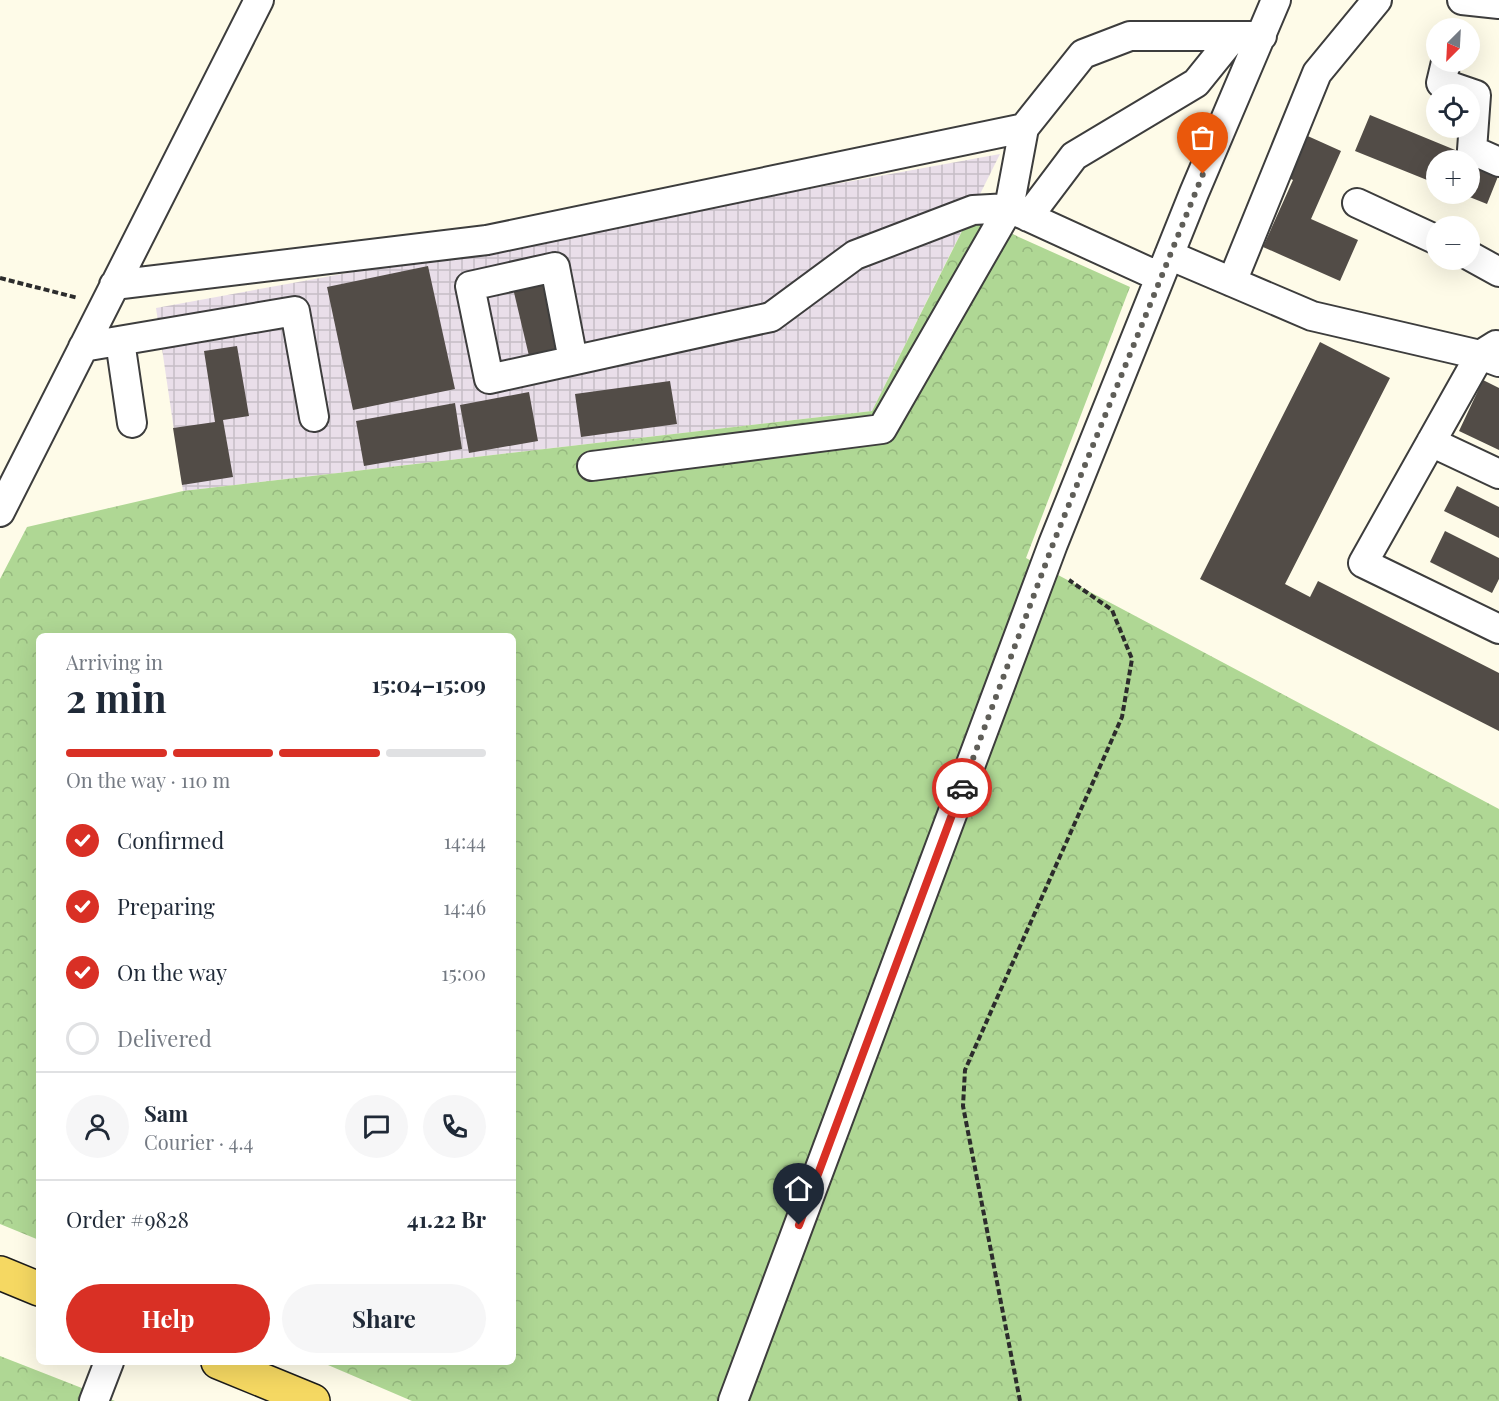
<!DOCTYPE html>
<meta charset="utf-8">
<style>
body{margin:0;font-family:"Playfair Display",serif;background:#f6f6f7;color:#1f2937;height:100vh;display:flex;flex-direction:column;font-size:22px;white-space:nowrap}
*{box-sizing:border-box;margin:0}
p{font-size:20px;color:#747a83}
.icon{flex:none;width:33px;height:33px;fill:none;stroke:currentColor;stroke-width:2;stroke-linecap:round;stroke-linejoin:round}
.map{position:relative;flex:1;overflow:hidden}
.drawer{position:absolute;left:36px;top:633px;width:480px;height:732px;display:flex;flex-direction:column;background:#fff;border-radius:9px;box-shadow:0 6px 24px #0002}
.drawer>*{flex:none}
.needle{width:39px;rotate:204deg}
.tools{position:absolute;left:1426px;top:18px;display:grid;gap:12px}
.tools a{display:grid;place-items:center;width:54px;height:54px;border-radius:50%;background:#fff;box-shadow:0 6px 24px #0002;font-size:30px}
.pin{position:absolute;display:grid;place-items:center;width:51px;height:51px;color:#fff;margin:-62px -26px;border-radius:50% 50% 50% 0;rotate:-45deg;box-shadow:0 0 6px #0007}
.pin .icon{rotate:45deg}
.courier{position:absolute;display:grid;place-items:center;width:60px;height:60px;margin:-30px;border:4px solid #d93025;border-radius:50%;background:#fff;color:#222;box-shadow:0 2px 8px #0007}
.overview em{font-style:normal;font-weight:700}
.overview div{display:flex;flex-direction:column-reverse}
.overview{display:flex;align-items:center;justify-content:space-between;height:102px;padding:0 30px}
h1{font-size:39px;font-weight:700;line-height:45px}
.bar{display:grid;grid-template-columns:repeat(4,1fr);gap:9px 6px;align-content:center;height:72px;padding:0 30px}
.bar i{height:8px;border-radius:4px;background:#e0e1e3}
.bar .on{background:#d93025}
.bar p{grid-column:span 4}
.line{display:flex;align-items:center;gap:15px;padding:0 30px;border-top:2px solid #e0e1e3}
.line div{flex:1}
.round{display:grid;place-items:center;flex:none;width:63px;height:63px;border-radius:32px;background:#f6f6f7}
ol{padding:0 30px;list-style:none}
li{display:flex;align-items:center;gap:18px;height:66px}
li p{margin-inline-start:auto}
li .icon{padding:6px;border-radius:50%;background:#d93025;color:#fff;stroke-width:4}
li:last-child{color:#747a83}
li i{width:33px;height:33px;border:3px solid #e0e1e3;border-radius:50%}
.action{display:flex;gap:12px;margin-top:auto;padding:12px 30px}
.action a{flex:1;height:69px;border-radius:36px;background:#d93025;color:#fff;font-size:24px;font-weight:700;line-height:69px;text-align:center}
.action a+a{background:#f6f6f7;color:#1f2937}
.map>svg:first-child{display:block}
.industrial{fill:url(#industrial-grid)}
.forest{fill:url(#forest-crowns)}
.building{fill:#524c47}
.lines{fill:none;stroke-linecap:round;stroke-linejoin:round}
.minor-casing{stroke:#3d3d3d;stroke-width:32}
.major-casing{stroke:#1b1b1b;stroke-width:36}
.path{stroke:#2c2c2c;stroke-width:4;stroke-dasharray:6 3;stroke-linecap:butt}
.minor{stroke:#fff;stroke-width:28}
.major{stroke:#f5d862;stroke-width:33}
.done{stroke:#5f5e58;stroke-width:6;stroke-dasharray:0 10.8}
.route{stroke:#d93025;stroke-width:8}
</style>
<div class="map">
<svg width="1499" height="1401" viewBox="0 0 1499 1401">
<defs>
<pattern id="industrial-grid" width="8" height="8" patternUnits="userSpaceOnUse" patternTransform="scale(1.5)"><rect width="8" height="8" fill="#e9dee9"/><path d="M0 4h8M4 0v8" fill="none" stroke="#c6bdc6"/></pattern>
<pattern id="forest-crowns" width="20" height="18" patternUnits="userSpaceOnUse" patternTransform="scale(1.5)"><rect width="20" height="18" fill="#afd794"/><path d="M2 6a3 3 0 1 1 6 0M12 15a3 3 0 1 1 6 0" fill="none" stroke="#95b77e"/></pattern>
</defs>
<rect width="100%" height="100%" fill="#fefbe8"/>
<!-- industrial -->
<path class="industrial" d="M1000,154L872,411L183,491L156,308Z"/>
<!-- forest -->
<path class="forest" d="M970,215L1130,287L1026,558L1499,809V1401H412L321,1362H513V636H39V1240L0,1224V579L27,527L183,491L872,411Z
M0,1356L115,1401H0Z"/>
<!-- building -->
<path class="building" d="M1370,115L1499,168V174L1487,204L1462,194H1470V160H1437V184L1355,151Z
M1301,133L1341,151L1311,219L1358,240L1340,281L1263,247L1293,180L1282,175Z
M428,266L455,389L353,410L327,287Z
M542,278L558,349L529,356L512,284Z
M1320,342L1390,378L1285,584L1310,597L1318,581L1499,673V731L1200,579Z
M237,346L249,416L223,420L233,477L182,485L173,428L215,422L204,351Z
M1483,380L1499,388V450L1459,431Z
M670,381L677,424L581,437L575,394Z
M529,392L538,441L469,453L460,405Z
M455,403L462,449L364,466L356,421Z
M1457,486L1499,507V538L1444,511Z
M1445,531L1499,558V579L1492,593L1430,562Z"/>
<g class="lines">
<defs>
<path id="minor" d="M1462,0L1499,4
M1446,62L1441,83L1476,95L1472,150L1499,162
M1357,203L1437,240
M1028,217L1074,156L1196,83L1234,36
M1169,255L1312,316L1480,355L1496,345
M1470,256L1499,272
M1232,282L1317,73L1377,0
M114,285L487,240L1024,128
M120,341L132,423
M83,347L295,311L314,417
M573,360L555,267L470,286L489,379L771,317L855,255L973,210L1009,208L1024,128L1083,54L1130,36H1262
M1499,362L1480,355L1363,563L1499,629
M1431,442L1499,474
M592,466L882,429L1009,208L1160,277
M0,512L259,0
M94,1401L109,1362
M733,1401L1053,544L1194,193L1276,0"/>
<path id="major" d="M0,1273L39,1289
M218,1362L313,1401"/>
</defs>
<!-- minor casing -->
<use href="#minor" class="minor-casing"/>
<!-- major casing -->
<use href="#major" class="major-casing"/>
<!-- path -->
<path class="path" d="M0,278L78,298
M1020,1401L963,1106L965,1070L1122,717L1132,659L1112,610L1069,580"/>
<!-- minor -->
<use href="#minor" class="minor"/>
<!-- major -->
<use href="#major" class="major"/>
</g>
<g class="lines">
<!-- done -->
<path class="done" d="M962,788L1053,544L1203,174"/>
<!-- route -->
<path class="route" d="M799,1225L962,788"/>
</g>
</svg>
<div class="tools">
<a><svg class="needle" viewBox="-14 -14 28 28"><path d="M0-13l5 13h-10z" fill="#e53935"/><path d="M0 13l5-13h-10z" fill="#747a83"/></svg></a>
<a><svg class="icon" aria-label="locate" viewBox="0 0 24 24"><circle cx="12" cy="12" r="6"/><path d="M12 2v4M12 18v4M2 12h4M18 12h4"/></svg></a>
<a>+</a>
<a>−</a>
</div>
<div class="pin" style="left:1203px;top:174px;background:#ea580c"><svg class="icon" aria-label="bag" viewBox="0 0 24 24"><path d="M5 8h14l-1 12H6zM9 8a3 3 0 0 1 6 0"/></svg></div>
<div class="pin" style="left:799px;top:1225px;background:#1f2937"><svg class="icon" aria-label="home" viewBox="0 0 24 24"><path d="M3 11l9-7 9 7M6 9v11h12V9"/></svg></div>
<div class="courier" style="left:962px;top:788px"><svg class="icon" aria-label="car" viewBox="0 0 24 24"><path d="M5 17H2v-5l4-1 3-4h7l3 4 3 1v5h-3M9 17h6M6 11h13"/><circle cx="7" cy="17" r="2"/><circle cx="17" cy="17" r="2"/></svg></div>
<section class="drawer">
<div class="overview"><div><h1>2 min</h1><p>Arriving in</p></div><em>15:04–15:09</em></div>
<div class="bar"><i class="on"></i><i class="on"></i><i class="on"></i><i></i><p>On the way · 110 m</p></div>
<ol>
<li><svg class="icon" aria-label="check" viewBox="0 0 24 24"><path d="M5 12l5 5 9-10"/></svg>Confirmed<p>14:44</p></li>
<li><svg class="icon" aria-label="check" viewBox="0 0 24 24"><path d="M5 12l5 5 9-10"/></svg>Preparing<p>14:46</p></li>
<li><svg class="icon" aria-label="check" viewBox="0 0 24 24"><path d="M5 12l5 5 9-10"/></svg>On the way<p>15:00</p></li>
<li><i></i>Delivered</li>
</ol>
<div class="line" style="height:108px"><a class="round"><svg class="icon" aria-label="person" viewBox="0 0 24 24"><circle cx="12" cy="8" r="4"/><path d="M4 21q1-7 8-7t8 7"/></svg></a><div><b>Sam</b><p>Courier · 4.4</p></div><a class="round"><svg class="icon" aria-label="chat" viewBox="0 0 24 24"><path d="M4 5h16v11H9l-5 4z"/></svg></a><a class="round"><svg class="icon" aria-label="phone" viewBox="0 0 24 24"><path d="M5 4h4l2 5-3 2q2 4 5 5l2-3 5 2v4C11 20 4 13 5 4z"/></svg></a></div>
<div class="line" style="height:78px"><div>Order #9828</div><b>41.22 Br</b></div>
<div class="action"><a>Help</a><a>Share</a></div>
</section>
</div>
